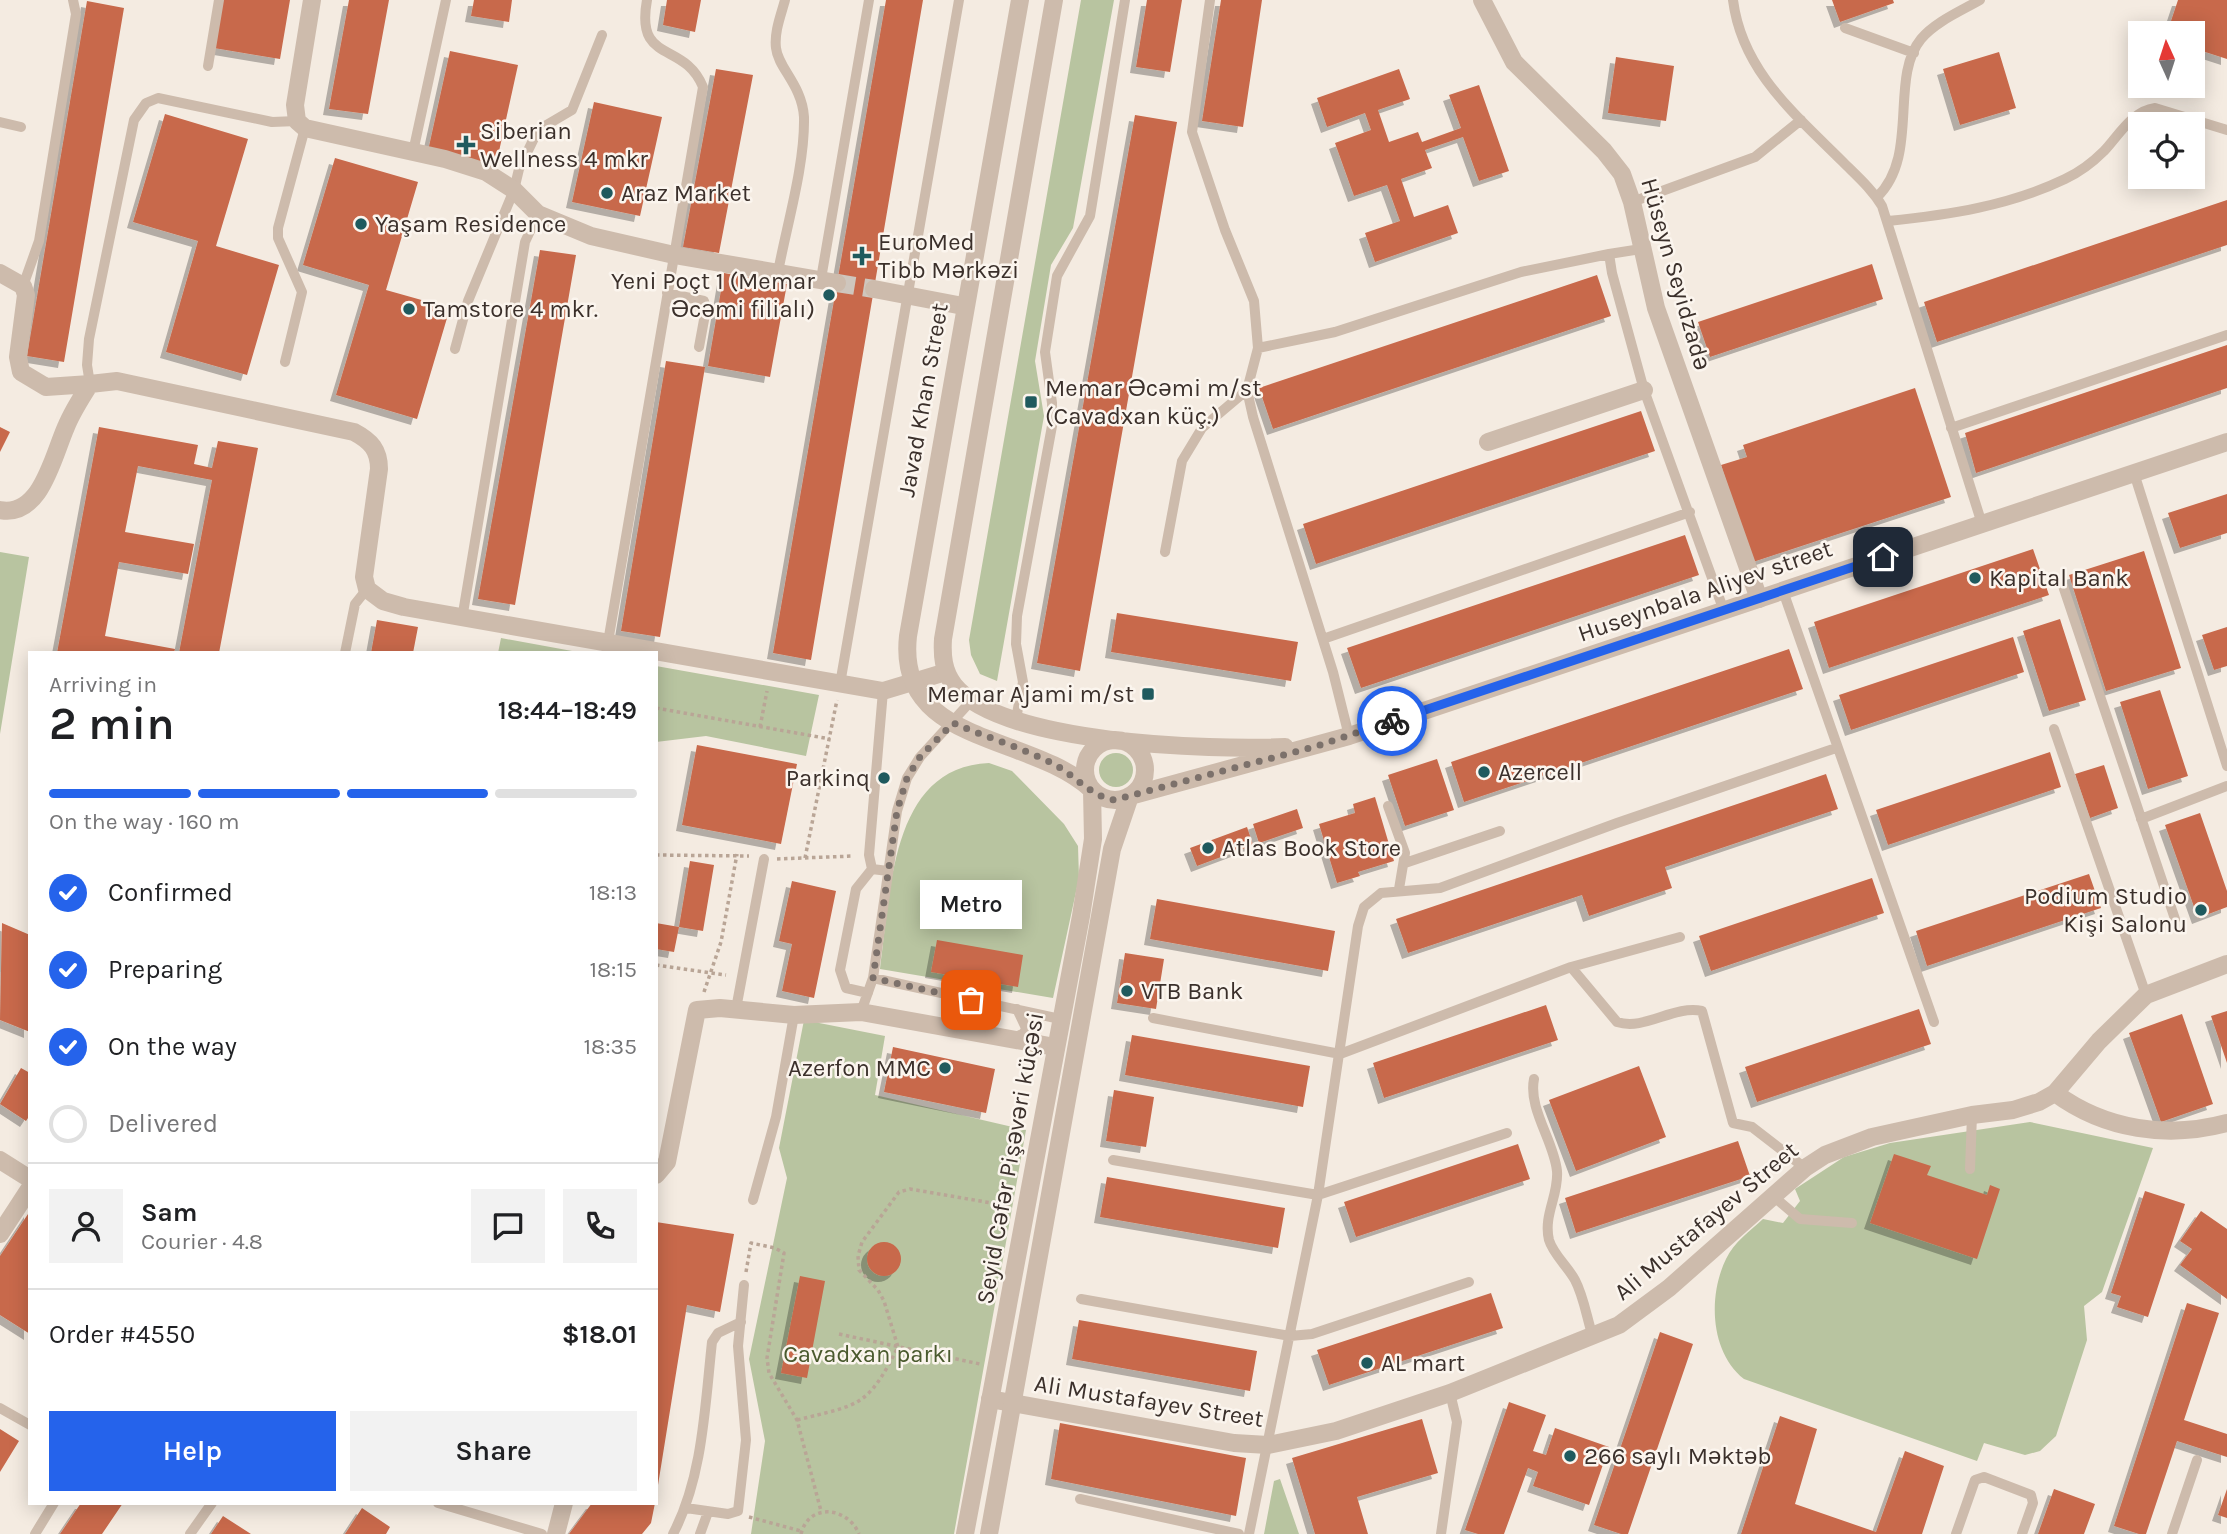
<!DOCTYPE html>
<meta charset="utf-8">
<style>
body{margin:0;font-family:Karla,sans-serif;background:#f2f2f2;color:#202124;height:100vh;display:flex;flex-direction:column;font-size:26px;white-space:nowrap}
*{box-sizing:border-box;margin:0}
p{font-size:23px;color:#757577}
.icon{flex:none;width:38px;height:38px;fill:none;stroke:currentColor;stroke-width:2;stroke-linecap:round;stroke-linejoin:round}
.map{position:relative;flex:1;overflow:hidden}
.panel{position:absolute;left:28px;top:651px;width:630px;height:854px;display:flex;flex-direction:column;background:#fff;border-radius:0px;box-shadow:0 4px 18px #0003}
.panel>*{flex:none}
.needle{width:46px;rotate:357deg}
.controls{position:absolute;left:2128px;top:21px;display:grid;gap:14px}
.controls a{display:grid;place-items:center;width:77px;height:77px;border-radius:0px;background:#fff;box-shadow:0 4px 18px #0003;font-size:35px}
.pin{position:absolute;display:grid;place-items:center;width:60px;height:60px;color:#fff;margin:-30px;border-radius:14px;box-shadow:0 4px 10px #0006}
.courier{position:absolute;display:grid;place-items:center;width:70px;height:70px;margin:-35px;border:5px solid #2563eb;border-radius:50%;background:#fff;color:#222;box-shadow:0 2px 9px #0007}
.bubble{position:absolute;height:49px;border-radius:0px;background:#fff;box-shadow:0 4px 18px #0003;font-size:23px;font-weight:600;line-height:49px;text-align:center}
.summary em{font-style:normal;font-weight:600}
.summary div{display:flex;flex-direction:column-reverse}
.summary{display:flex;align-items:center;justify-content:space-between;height:119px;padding:0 21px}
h1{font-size:46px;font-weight:600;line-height:52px}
.bar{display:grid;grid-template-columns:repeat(4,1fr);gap:10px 7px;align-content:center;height:84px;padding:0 21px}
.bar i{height:9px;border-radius:5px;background:#e0e0e0}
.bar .current{background:#2563eb}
.bar p{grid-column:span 4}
.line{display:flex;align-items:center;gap:18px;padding:0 21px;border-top:2px solid #e0e0e0}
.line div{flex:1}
.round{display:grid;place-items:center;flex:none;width:74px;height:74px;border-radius:0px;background:#f2f2f2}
ol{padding:0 21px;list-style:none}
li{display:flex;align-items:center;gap:21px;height:77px}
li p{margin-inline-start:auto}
li .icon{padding:7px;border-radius:50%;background:#2563eb;color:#fff;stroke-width:4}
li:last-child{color:#757577}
li i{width:38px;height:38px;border:4px solid #e0e0e0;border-radius:50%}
.cta{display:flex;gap:14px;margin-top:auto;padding:14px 21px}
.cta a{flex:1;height:80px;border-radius:0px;background:#2563eb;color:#fff;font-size:28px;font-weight:600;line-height:80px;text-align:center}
.cta a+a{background:#f2f2f2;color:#202124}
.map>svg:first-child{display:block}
.green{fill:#b8c4a0}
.building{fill:#c8694b;filter:url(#shadow)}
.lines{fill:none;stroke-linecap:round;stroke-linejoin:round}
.minor-tunnel{stroke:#cfc6bd;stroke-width:18;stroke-dasharray:18 9;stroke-linecap:butt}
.path{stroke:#b9a596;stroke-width:3.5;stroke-dasharray:3.5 3.5;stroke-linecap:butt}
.service{stroke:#cdbbac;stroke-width:10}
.minor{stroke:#cdbbac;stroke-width:18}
.tertiary{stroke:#cdbbac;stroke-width:18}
.done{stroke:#7c716b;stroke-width:7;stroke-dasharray:0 12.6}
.route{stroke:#2563eb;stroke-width:9}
.poi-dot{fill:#1f5a5e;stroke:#fbf5ee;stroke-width:2.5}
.labels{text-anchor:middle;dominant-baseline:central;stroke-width:5;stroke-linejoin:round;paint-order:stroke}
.poi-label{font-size:24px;fill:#3b302b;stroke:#fbf5ee;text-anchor:start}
.street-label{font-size:24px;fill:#3b302b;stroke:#fbf5ee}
.park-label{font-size:24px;fill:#4a5a2e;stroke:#fbf5ee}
</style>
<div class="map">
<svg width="2227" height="1534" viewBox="0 0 2227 1534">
<defs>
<filter id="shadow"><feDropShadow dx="-6" dy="6" stdDeviation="0" flood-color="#0004"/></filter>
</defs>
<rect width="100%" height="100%" fill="#f4ebe1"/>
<!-- green -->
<path class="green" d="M1081,0H1114L1073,228L1051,265L1035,361L1044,416L997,681L980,674L971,655L969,640Z
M0,552L29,557L0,734Z
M501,638L583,653H498Z
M656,666L819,695L806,756L706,736L656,742Z
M1099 770a17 17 0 1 1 34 0a17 17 0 1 1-34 0Z
M989,763L1012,771L1064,824L1078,846L1079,878L1053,998L880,969C891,896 889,767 989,763Z
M804,1020L885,1036L875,1095L1026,1130L954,1534H751L765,1441L749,1359L787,1178L779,1148Z
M2030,1122L2153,1148L2102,1292L2084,1306L2087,1340L2056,1436L2040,1451L2025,1455L1984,1443L1977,1461L1744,1379C1710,1352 1708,1296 1726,1259C1734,1242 1750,1231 1763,1219L1783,1223L1800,1201L1795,1189L1844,1157L1890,1143Z
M1280,1479L1299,1534H1264L1274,1481Z"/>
<!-- building -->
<path class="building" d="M222,0H290L280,59L214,48Z
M349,0H389L368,114L329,109Z
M474,0H512L509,22L471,16Z
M667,0H701L695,32L663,25Z
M886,0H923L811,660L773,653Z
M1147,0H1182L1170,72L1136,67Z
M1221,0H1262L1243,127L1202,121Z
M1832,0H1893L1894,3L1840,22Z
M2178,0H2227V59L2193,48V33H2167Z
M87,1L124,8L64,362L27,356Z
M450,51L518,65L496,165L428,151Z
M1999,52L2016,108L1960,125L1943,69Z
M1616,57L1674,66L1666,121L1608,113Z
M716,69L753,75L719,253L683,247Z
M1399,69L1410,99L1378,110L1389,142L1418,132L1422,142L1461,128L1449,95L1479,85L1509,171L1479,181L1463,137L1425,150L1432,168L1401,179L1414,217L1448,205L1458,233L1375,262L1365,233L1400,221L1387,185L1354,196L1335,143L1371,130L1365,113L1327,127L1317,98Z
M594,102L662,117L640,216L572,202Z
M165,114L248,139L216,246L279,265L247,375L166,352L198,241L133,222Z
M1135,115L1177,122L1080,671L1037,663Z
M335,158L418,182L386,290L450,308L417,419L336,395L369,285L303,265Z
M2227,200V245L1937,342L1924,302Z
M540,250L576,255L515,605L478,599Z
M1872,264L1883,299L1710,357L1698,322Z
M724,273L787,284L770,377L708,366Z
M1597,275L1611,316L1273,429L1259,388Z
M2227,345V388L1976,473L1965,433Z
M666,361L705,367L660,637L621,631Z
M1915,388L1951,497L1753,562L1721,465L1747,457L1743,445Z
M1641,411L1655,451L1316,564L1303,524Z
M0,427L10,432L0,452Z
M99,427L198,445L194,464L212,468L218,441L258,448L219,653H179L212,480L138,466L125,532L194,544L188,574L119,562L105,636L175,649L174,653H57Z
M2227,494V533L2180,548L2168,513Z
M1685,535L1699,575L1361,688L1347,648Z
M2033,549L2049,595L1829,668L1814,622Z
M2144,551L2181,668L2106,691L2069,575Z
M1117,613L1298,642L1291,681L1111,652Z
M2060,619L2086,700L2049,711L2023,631Z
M377,620L418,627L413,653H371Z
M2227,627V666L2214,670L2202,635Z
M2013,637L2024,672L1851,730L1839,695Z
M1789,649L1803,689L1464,802L1451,762Z
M2160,690L2188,776L2148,789L2120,702Z
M697,745L797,764L781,844L682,825Z
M2050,752L2061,787L1888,845L1876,810Z
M1437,759L1454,810L1405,826L1388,775Z
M2104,765L2118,808L2090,818L2075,774Z
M1826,774L1838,809L1665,867L1672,888L1589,916L1582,895L1408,953L1396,919Z
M1375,797L1394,861L1358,872L1360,876L1337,883L1319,824L1355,813L1353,804Z
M1297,809L1303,828L1259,843L1253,824Z
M2200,813L2227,891V907L2198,918L2165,825Z
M1247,827L1253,845L1197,866L1190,848Z
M690,861L714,865L703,931L679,927Z
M2089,874L2101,908L1927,966L1916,931Z
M1872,878L1884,913L1711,971L1699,936Z
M792,881L836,891L814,998L782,991L792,944L779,941Z
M1157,899L1335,931L1328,971L1150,939Z
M2,923L30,935V1032L0,1020Z
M656,923L679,927L674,952L656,949Z
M937,940L1023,955L1018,987L931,972Z
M1125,953L1164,959L1156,1009L1117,1003Z
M1546,1005L1558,1040L1384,1098L1373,1063Z
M1919,1009L1931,1044L1757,1102L1745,1067Z
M2227,1011V1063L2211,1016Z
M2182,1014L2213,1104L2161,1122L2129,1033Z
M1132,1035L1310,1066L1303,1107L1125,1075Z
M893,1047L995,1069L986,1113L884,1092Z
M1639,1066L1666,1137L1576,1171L1549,1100Z
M21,1068L30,1073V1115L26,1121L0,1104Z
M1114,1090L1154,1097L1146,1147L1106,1141Z
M1738,1141L1750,1176L1576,1233L1565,1198Z
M1518,1144L1530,1179L1356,1237L1344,1202Z
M1894,1154L1931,1166L1927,1175L1987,1195L1990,1185L2000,1189L1977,1259L1870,1223Z
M1107,1177L1285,1208L1278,1248L1100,1217Z
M2145,1191L2185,1204L2148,1317L2117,1307L2121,1296L2111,1293Z
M30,1211V1334L0,1315V1256Z
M2201,1211L2227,1229V1299L2180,1265L2192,1249L2180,1241Z
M656,1222L734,1234L720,1312L687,1305L658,1485Z
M867 1259a17 17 0 1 1 34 0a17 17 0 1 1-34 0Z
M800,1276L825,1281L807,1378L781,1373Z
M1491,1293L1503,1328L1329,1385L1317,1350Z
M2187,1303L2219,1313L2184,1420L2227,1434V1457L2177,1441L2146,1534H2139L2114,1526Z
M1079,1320L1257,1351L1250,1391L1072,1359Z
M1660,1332L1693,1344L1628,1534H1621L1594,1525Z
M1509,1402L1546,1415L1533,1451L1546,1455L1555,1428L1609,1447L1589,1505L1533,1486L1538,1472L1528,1468L1504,1534H1478L1465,1530Z
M1780,1416L1817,1429L1795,1504L1876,1532L1905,1451L1944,1466L1922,1534H1741Z
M1422,1419L1438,1473L1357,1497L1368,1534H1315L1292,1458Z
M1060,1423L1246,1458L1236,1516L1051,1479Z
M0,1429L19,1441L0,1472Z
M2054,1489L2095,1504L2084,1534H2038Z
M2227,1489V1518L2218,1515Z
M81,1503H123L102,1534H60Z
M592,1503H655L651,1523L642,1534H569Z
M362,1508L390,1527L386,1534H345Z
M223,1516L251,1534H211Z"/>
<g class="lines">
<!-- minor-tunnel -->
<path class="minor-tunnel" d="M837,283L874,289"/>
<!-- path -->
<path class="path" d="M656,708L830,739
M760,727L767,691
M656,855L749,856
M805,858L837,700
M777,859L853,856
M656,965L726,975
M704,992L721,942L737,854
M746,1272L751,1243L775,1248L784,1253L767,1358L769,1373L797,1420L821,1511
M839,1334L980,1364
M797,1420C860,1404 867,1408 898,1347L884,1301L878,1290L859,1270L858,1256L862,1242L899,1192L910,1189L1009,1206
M749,1517L801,1531
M801,1534C809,1502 848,1507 859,1534"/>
<!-- service -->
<path class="service" d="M1210,0L1192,132L1225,230L1254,301L1258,348L1247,390L1253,417L1333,672L1349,736
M1733,0C1742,71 1795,114 1843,162C1857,176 1872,189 1882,206L1982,524
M1845,28L1914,53
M208,66L219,0
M0,122L21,127
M413,152L446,0
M1877,197C1920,156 1889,78 1921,39C1935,22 1961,11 1980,0
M1632,202L1755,157L1801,120
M1888,221C1948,215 2009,206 2065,179C2078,173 2093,162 2104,151C2119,135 2132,111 2155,108L2227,130
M1641,249L1609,254L1612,273L1644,390L1724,611
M778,272C787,224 805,165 804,117C802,85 778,68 776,48C774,32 781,15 785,0
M821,279L869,0
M23,286L39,241L76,14L73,0
M667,293L704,301L706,309L699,347
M1258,348L1335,332L1521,272L1609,254
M455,349L468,301L514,190L519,169L538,130L572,110L602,35
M285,362L302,292L278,238V228L305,128
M90,384L87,365L89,339L134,120L146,103L158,98L272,122L297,121
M1951,428L2227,335
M2134,473L2227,766
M1165,552L1182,461L1202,428L1247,390
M2063,586L2175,919
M1783,591L1934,1022
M462,619L525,242L538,214
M1323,639L1690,512
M608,642L703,87C684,40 635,65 647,0
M345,653L355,604L367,589
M840,684L959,0
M883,691L869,855L872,869L888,871
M1016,719L1023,682L1016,644L1017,616L1052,426V403L1045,352L1057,276L1090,216L1125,0
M2054,729L2146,995
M1388,806L1405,853L1399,889
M2141,819L2227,786
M1405,863L1500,831
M1571,967L1617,1022C1645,1031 1673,1005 1702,1011L1733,1123L1752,1127L1805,1168
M873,978L1060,1019
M868,993L846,988L840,970L856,889L872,869
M736,1009L764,859
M861,1012L873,978L897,811L907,778L920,757L972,700
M1153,1018L1340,1054L1571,967L1680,937
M1014,1038L1024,1033L1026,1028L1017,1009
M1534,1079C1528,1109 1554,1141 1557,1171C1559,1195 1543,1215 1549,1240C1553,1254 1568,1267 1575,1280C1584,1297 1587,1319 1593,1337
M1113,1160L1318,1195L1507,1133
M1970,1169L1972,1115
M1773,1196L1800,1219L1852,1223
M753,1200L776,1117L794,1015
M1081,1299L1290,1336L1312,1334L1469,1282
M0,1408L30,1425
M1080,1499L1239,1534
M438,1503L542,1534
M686,1508L728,1514L738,1511L746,1440L738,1346L744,1285
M35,1534L54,1503
M190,1534L212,1503
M673,1534C703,1477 705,1405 712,1342L718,1333L741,1322
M700,1534L708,1512
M1249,1534L1318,1195L1358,926L1364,907L1381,893L1440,888L1617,823L1836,748
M1441,1534L1457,1422L1450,1393
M1956,1534L1975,1480L1984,1477L2031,1495L2033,1503L2022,1534
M2172,1534L2197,1460"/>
<!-- minor -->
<path class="minor" d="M312,0L295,105L297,121L305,128L445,159L486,172L514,190L538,214L591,236L674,255L837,283
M1482,0L1514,62L1604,151L1622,174L1632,202L1656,308L1759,599
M0,273L23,286L26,295L18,357L21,372L46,387L90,384
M874,289L963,306
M1488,442L1644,390
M0,510C41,518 53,456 66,427C72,412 81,398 90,384L117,381L354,432C371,441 379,450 379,469L364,577L367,589L383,601L404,607L883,691L946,672
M2055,1093C2105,1130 2168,1139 2227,1123
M0,1160L30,1179
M656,1175L667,1162L697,1010L720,1008L794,1015L861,1012L1055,1047
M0,1234L30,1188
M990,1399L1234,1443L1268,1445L1336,1431L1450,1393L1619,1325L1669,1288L1805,1168L1825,1155L1872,1137L1972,1115L2013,1110L2039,1102L2055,1093L2099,1041L2146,995L2227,964
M556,1534L564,1503"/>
<!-- tertiary -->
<path class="tertiary" d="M1054,0L943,639C942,655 943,671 954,685C1002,745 1211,750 1285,747
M1085 770a30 30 0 1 1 60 0a30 30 0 1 1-60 0Z
M965,1534L1081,916L1093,839L1092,790C1031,733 896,746 908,636L1020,0
M989,1534L1112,849L1130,796L1349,736L2227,442"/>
</g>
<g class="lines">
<!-- done -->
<path class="done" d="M971,1000L873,978L897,811L907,778L920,757L953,723C986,737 1022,748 1054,764C1074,775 1092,797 1114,800L1317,746L1392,721"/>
<!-- route -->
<path class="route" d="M1392,721L1883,557"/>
</g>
<!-- markers -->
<g class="poi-dot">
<path d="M462.5 134.5h7v7h7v7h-7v7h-7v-7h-7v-7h7z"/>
<circle cx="607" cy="193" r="7"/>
<circle cx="361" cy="224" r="7"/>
<path d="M858.5 245.5h7v7h7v7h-7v7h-7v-7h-7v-7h7z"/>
<circle cx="829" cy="295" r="7"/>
<circle cx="409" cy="309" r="7"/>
<rect x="1024" y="395" width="14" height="14" rx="3.5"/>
<circle cx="1975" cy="578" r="7"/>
<rect x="1141" y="687" width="14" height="14" rx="3.5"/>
<circle cx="1484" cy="772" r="7"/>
<circle cx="884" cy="778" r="7"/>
<circle cx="1208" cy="848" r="7"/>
<circle cx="2201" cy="910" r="7"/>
<circle cx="1127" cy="991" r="7"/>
<circle cx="945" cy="1068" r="7"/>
<circle cx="1367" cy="1363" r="7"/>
<circle cx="1570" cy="1456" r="7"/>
</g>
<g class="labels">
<!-- poi labels -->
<g class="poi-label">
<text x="480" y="131">Siberian<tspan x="480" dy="28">Wellness 4 mkr</tspan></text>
<text x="621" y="193">Araz Market</text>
<text x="375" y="224">Yaşam Residence</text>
<text x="878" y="242">EuroMed<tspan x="878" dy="28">Tibb Mərkəzi</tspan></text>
<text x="815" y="281" text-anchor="end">Yeni Poçt 1 (Memar<tspan x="815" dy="28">Əcəmi filialı)</tspan></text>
<text x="423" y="309">Tamstore 4 mkr.</text>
<text x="1045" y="388">Memar Əcəmi m/st<tspan x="1045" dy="28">(Cavadxan küç.)</tspan></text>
<text x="1989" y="578">Kapital Bank</text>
<text x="1134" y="694" text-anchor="end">Memar Ajami m/st</text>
<text x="1498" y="772">Azercell</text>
<text x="870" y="778" text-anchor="end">Parkinq</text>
<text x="1222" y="848">Atlas Book Store</text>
<text x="2187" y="896" text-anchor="end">Podium Studio<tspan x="2187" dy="28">Kişi Salonu</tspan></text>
<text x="1141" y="991">VTB Bank</text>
<text x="931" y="1068" text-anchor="end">Azerfon MMC</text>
<text x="1381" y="1363">AL mart</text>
<text x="1584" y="1456">266 saylı Məktəb</text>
</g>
<!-- street labels -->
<g class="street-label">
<text transform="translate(1676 274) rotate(74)">Hüseyn Seyidzadə</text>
<text transform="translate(923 400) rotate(-80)">Javad Khan Street</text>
<text transform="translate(1705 591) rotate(-19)">Huseynbala Aliyev street</text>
<text transform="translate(1010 1158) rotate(-80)">Seyid Cəfər Pişəvəri küçəsi</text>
<text transform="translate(1706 1221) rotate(-40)">Ali Mustafayev Street</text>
<text transform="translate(1149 1401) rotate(9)">Ali Mustafayev Street</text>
</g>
<!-- park labels -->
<g class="park-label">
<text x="868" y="1354">Cavadxan parkı</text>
</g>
</g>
</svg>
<div class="controls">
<a><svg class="needle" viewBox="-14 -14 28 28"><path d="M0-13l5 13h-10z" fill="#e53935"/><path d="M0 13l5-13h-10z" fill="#757577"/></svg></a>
<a><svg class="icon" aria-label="locate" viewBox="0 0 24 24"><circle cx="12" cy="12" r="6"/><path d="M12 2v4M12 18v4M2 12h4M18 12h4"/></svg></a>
</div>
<div class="pin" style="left:971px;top:1000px;background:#ea580c"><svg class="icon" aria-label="bag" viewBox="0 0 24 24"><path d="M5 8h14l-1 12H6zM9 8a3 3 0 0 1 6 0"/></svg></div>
<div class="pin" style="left:1883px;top:557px;background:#1f2937"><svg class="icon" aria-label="home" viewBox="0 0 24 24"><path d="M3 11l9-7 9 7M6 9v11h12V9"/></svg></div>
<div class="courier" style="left:1392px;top:721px"><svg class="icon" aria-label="bike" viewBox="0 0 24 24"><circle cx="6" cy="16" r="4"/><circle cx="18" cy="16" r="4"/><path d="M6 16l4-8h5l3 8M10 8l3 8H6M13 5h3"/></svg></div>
<div class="bubble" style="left:920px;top:880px;width:102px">Metro</div>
<section class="panel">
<div class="summary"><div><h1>2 min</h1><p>Arriving in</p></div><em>18:44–18:49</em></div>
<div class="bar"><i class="current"></i><i class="current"></i><i class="current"></i><i></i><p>On the way · 160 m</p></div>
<ol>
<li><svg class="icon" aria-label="check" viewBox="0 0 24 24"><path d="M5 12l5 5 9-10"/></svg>Confirmed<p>18:13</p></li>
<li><svg class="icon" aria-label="check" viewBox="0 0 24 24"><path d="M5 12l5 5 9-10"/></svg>Preparing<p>18:15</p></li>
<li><svg class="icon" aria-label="check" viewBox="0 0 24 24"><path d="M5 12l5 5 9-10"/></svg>On the way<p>18:35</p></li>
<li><i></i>Delivered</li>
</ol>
<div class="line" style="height:126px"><a class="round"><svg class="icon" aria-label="person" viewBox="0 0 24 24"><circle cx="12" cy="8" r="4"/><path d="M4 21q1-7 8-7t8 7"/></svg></a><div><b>Sam</b><p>Courier · 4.8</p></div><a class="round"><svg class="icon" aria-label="chat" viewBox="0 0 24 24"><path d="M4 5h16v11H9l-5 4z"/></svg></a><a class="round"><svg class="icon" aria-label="phone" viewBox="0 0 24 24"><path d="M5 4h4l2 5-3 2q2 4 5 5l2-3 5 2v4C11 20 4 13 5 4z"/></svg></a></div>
<div class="line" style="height:91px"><div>Order #4550</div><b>$18.01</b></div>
<div class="cta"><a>Help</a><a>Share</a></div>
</section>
</div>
